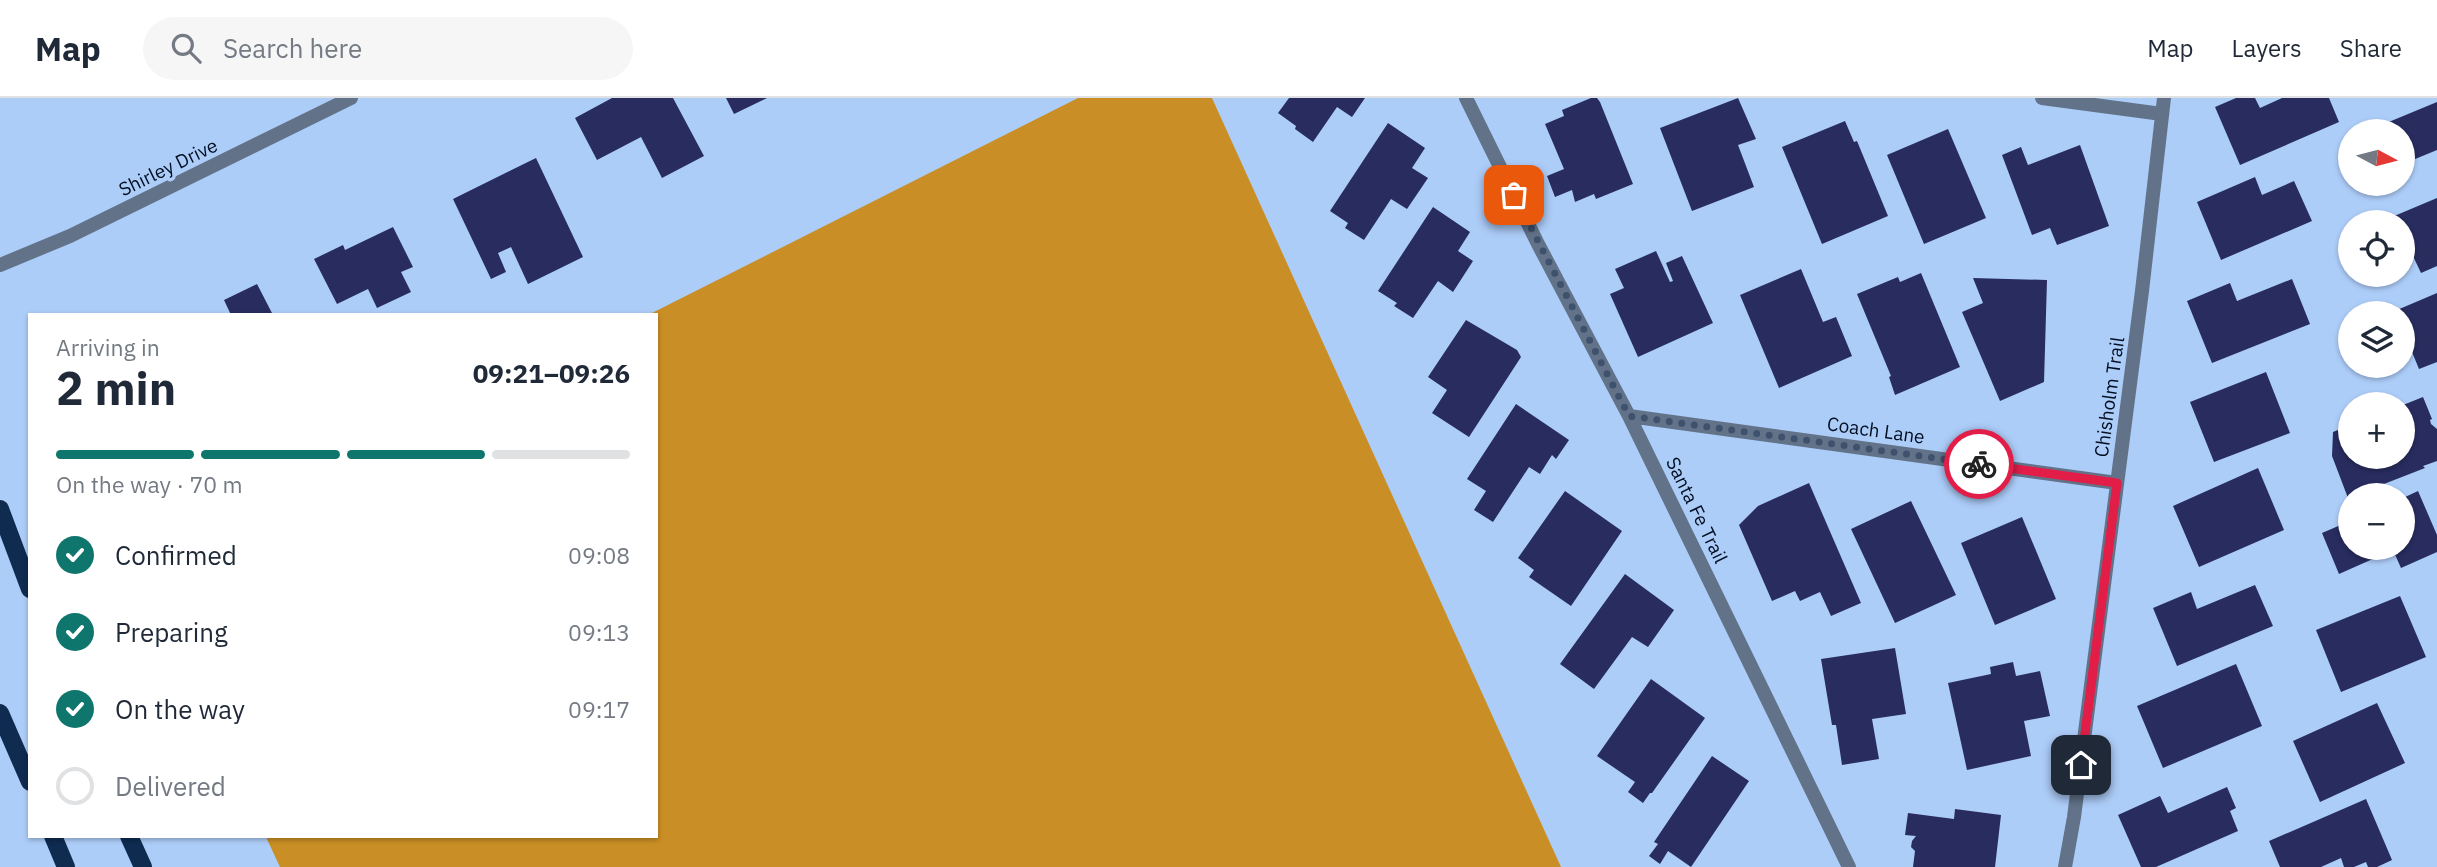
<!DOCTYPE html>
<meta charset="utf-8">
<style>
body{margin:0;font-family:"IBM Plex Sans",sans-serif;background:#f6f6f7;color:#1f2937;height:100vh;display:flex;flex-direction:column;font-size:26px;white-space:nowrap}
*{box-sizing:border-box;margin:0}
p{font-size:23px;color:#747a83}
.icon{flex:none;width:38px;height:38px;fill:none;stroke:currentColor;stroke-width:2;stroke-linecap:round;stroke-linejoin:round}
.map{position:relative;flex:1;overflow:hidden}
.drawer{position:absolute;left:28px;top:215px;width:630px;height:525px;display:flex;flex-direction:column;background:#fff;border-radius:0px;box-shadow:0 2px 5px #0004}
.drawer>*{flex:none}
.needle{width:46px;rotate:97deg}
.buttons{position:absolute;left:2338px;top:21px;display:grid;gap:14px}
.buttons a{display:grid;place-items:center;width:77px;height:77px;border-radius:50%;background:#fff;box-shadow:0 2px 5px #0004;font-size:35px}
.pin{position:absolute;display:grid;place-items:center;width:60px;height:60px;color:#fff;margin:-30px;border-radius:14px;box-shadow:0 4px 10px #0006}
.courier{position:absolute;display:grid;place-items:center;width:70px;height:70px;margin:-35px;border:5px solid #e11d48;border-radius:50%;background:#fff;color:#222;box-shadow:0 2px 9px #0007}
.overview em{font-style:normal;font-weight:700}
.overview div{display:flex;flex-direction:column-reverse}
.overview{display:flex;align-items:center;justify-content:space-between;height:119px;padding:0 28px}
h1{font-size:46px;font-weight:700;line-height:52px}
.bar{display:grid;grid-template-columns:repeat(4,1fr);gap:10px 7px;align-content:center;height:84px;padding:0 28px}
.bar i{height:9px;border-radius:5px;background:#e0e1e3}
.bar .selected{background:#0f766e}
.bar p{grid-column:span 4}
ol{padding:0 28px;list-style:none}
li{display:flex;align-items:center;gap:21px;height:77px}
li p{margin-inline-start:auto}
li .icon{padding:7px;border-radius:50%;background:#0f766e;color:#fff;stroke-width:4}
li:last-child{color:#747a83}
li i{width:38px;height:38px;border:4px solid #e0e1e3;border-radius:50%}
header{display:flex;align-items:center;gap:42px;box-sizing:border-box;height:98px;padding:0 35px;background:#fff;border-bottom:2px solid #e0e1e3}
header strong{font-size:33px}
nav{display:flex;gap:38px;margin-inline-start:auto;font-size:24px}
.search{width:490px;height:63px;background:#f6f6f7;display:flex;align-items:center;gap:18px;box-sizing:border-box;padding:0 24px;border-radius:38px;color:#747a83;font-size:26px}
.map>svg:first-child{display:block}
.forest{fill:#c98e25}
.building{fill:#282c5f}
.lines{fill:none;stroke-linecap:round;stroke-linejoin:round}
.street{stroke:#627389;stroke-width:14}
.primary{stroke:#0f2b50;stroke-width:18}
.done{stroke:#3e516d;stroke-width:7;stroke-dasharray:0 12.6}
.route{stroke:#e11d48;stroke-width:9}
.labels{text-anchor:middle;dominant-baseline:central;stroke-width:7;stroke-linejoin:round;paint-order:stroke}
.street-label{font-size:19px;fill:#030e21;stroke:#adcdf9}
</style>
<header>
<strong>Map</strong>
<div class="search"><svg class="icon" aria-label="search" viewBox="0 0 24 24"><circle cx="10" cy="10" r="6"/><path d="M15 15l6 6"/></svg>Search here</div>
<nav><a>Map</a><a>Layers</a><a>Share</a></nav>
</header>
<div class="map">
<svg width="2437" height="769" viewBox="0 0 2437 769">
<rect width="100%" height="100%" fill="#adcdf9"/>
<!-- forest -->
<path class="forest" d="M1078,0H1212L1561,769H280L266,739L656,738V217H648Z"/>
<!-- building -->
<path class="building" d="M612,0H673L704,58L662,80L641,39L597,62L575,20Z
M726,0H767L734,16Z
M1289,0H1365L1352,19L1337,9L1313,44L1295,31L1296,28L1278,15Z
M1591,0H1597L1600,4L1633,86L1596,101L1594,96L1575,104L1572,92L1555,99L1547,78L1564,71L1545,26L1564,18L1562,12Z
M1738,0L1756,41L1738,47L1754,89L1692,113L1660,30Z
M2236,0H2255L2260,10L2282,0H2329L2339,24L2240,67L2215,9Z
M2437,4V52L2403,66V33H2367Z
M1845,23L1854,44L1857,43L1888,118L1822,146L1782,49Z
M1388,25L1425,50L1412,70L1428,80L1407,111L1391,101L1364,142L1345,130L1348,125L1330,113Z
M1948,31L1986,120L1924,146L1887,57Z
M2080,47L2109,128L2057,147L2050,130L2032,137L2002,57L2021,49L2028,67Z
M536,60L583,159L528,186L511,149L498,155L506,174L491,181L453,101Z
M2255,79L2262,97L2294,83L2312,123L2221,162L2197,104Z
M2437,100V168L2421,175L2413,158L2403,162V124H2380Z
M1433,109L1470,134L1458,153L1473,163L1453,194L1438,183L1413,220L1394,208L1397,205L1378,193Z
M393,129L413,169L401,174L411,194L377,210L368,191L337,206L314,161L343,147L345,152Z
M1656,153L1670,184L1673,183L1666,165L1682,158L1713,225L1638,259L1610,196L1624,190L1615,171Z
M1801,171L1823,224L1836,219L1852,258L1779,290L1740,197Z
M1921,175L1960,269L1895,297L1889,279L1891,278L1857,196L1898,179L1900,184Z
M1973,180L2047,182L2044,284L2000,303L1962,214L1983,205Z
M2292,181L2310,226L2212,265L2187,203L2230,185L2237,203Z
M257,186L273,217H231L224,202Z
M2437,195V264L2419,271L2412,254L2403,258V215H2390Z
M1466,222L1517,252L1521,259L1469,339L1432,315L1447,292L1428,279Z
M2266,274L2290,335L2214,364L2190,304Z
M2423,299L2432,321L2430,322L2431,326L2437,331V363L2423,368L2425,370L2348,400L2332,358L2333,334L2350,327V359H2403V307Z
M1516,306L1569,342L1556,361L1552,357L1540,376L1529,369L1493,424L1474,412L1486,393L1467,381Z
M2258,370L2284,432L2199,469L2173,408Z
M1809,385L1861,505L1831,518L1820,494L1800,503L1795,493L1772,503L1739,427L1758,408Z
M1565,393L1622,433L1571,508L1529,479L1534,472L1518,460Z
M2418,393L2437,437V454L2401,470L2393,452L2339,476L2322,435L2350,423V450H2403V400Z
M1911,403L1956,497L1895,525L1851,431Z
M2022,419L2056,501L1995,527L1961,445Z
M1625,476L1674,512L1648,549L1632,539L1594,591L1560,566Z
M2255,487L2273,528L2177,568L2153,510L2191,494L2197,511Z
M2400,498L2426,559L2341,594L2316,532Z
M1895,550L1906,616L1872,621L1879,661L1842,667L1836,627H1832L1821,561Z
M2013,564L2016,578L2040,573L2050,618L2024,623L2031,658L1967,672L1948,585L1991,576L1990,569Z
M2236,566L2262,628L2163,670L2137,608Z
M1651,581L1705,620L1652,695H1650L1643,705L1628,694L1635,684L1597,658Z
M2377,605L2405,665L2320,704L2293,643Z
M1712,658L1749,683L1691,769L1668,753L1660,766L1649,758L1658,746L1654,744Z
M2227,689L2236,710L2230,713L2238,733L2156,769H2141L2118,717L2160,698L2168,715Z
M2366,701L2392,762L2377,769H2368L2366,764L2354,769H2344L2341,760L2321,769H2280L2269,743Z
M1955,711L2001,717L1995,769H1913L1915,753L1911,749L1912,743L1916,738L1905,737L1908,715L1954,721Z"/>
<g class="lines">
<!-- street -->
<path class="street" d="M1466,0L1538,146L1629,318L1849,769
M2042,0L2162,16
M0,167L70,138L351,0
M1629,318L2117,385
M2065,769L2074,719L2142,193L2164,0"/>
<!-- primary -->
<path class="primary" d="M0,411L30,491
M0,615L30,684
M53,738L66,769
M129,738L143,769"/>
</g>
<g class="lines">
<!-- done -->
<path class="done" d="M1514,97L1629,318L1979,366"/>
<!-- route -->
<path class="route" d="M1979,366L2117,385L2081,667"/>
</g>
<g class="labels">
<!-- street labels -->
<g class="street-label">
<text transform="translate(168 69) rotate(-26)">Shirley Drive</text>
<text transform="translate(2109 299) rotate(-82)">Chisholm Trail</text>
<text transform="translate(1876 332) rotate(8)">Coach Lane</text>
<text transform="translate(1697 412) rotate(64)">Santa Fe Trail</text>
</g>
</g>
</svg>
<div class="buttons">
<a><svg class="needle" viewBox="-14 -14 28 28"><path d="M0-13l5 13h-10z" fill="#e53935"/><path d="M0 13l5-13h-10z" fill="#747a83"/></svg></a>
<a><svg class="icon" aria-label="locate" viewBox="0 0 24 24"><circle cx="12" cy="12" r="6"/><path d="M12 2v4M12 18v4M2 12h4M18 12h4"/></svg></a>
<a><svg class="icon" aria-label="layers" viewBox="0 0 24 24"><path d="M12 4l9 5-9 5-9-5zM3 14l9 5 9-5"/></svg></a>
<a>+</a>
<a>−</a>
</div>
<div class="pin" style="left:1514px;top:97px;background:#ea580c"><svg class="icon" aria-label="bag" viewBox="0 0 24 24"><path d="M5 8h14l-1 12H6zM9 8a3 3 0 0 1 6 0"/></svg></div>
<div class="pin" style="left:2081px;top:667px;background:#1f2937"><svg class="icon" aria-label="home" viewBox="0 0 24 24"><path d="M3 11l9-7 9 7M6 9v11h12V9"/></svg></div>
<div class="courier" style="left:1979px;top:366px"><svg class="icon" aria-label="bike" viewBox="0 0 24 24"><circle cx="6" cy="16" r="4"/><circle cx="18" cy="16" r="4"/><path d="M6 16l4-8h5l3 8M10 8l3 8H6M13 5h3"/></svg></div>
<section class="drawer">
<div class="overview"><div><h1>2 min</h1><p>Arriving in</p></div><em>09:21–09:26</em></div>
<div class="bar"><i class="selected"></i><i class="selected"></i><i class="selected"></i><i></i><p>On the way · 70 m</p></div>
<ol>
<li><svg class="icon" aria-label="check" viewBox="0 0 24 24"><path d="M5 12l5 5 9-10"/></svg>Confirmed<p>09:08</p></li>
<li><svg class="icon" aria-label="check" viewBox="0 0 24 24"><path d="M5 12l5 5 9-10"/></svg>Preparing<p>09:13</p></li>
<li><svg class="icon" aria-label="check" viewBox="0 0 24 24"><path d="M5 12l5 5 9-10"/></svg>On the way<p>09:17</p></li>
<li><i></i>Delivered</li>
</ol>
</section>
</div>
